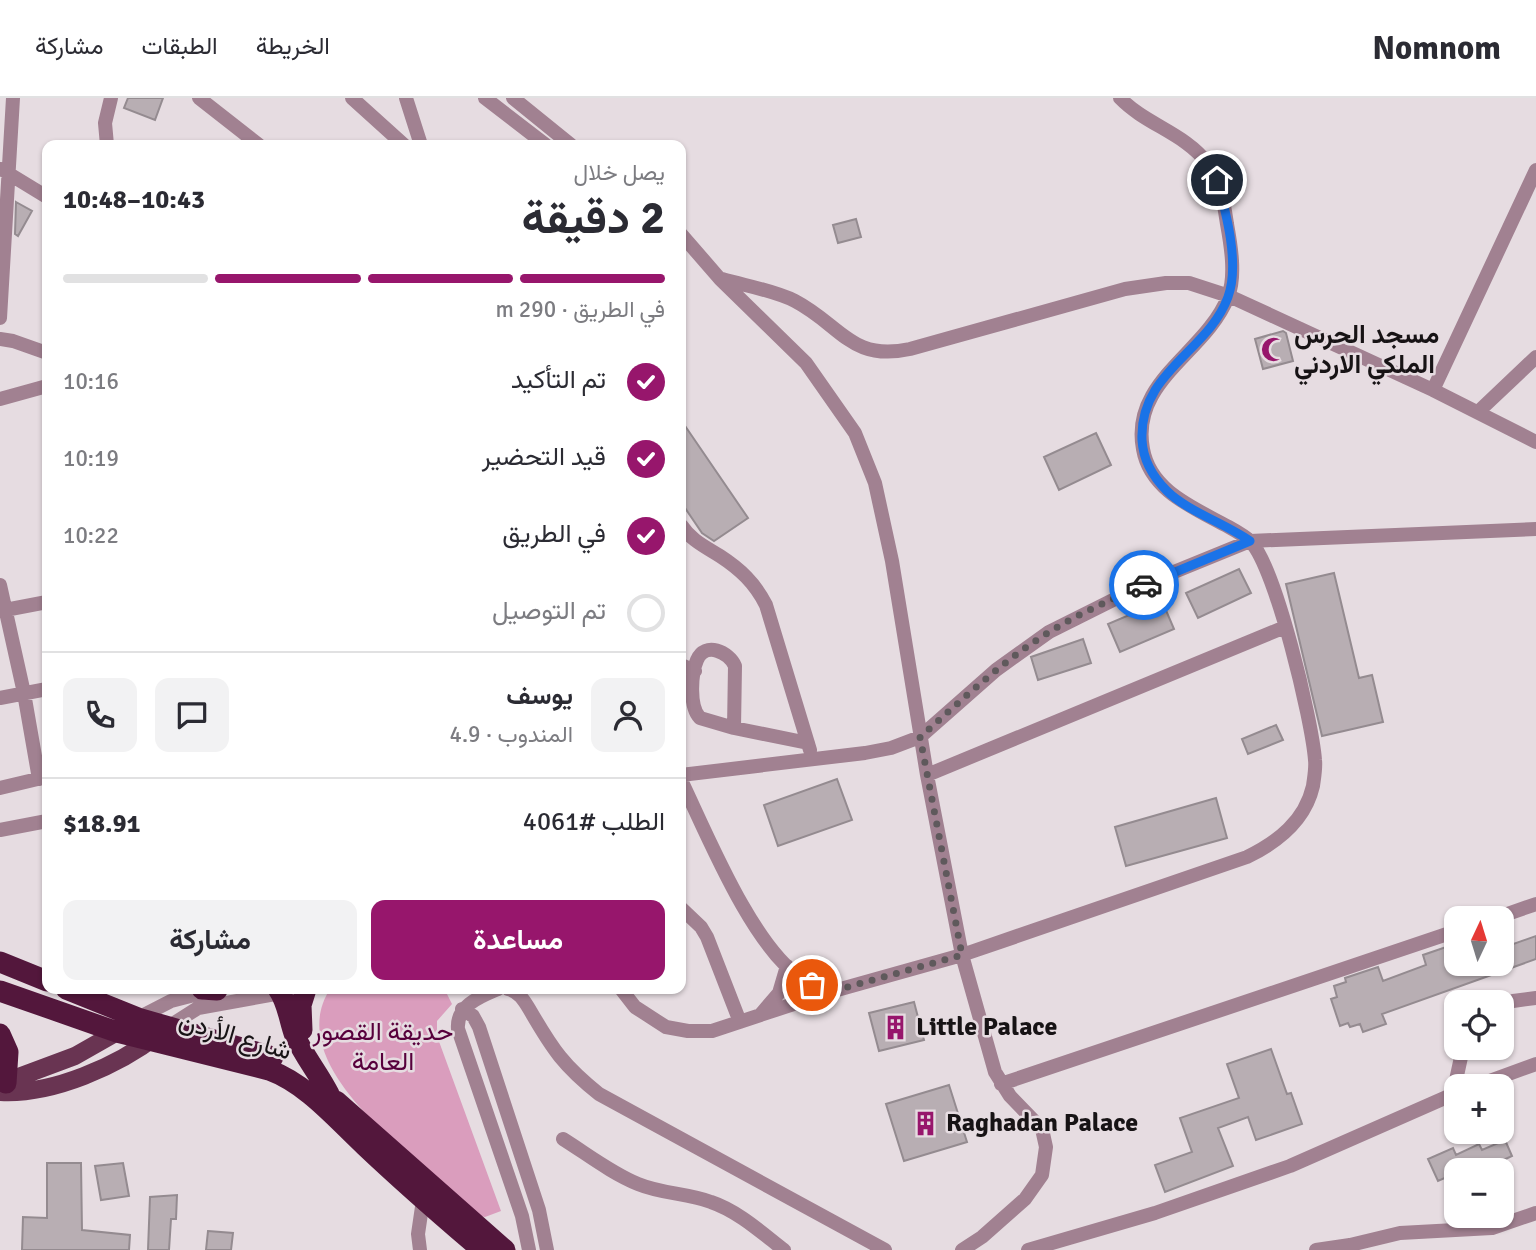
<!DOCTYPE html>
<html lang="ar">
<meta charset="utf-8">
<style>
body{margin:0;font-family:Signika,Vazirmatn,sans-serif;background:#f2f2f3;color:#2b2b33;direction:rtl;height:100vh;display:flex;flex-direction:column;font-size:26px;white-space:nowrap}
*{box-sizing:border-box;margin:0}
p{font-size:23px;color:#7c7c81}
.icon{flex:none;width:38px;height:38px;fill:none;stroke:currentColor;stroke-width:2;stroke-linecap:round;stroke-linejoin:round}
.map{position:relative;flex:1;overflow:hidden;direction:ltr}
.sheet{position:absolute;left:42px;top:42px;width:644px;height:854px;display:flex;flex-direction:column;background:#fff;border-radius:14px;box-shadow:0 2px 5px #0004;direction:rtl}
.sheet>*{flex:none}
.needle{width:46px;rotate:4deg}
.controls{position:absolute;left:1444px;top:808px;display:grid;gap:14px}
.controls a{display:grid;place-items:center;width:70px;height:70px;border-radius:14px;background:#fff;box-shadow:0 2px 5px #0004;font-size:35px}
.pin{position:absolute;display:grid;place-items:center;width:60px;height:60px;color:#fff;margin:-30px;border:4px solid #fff;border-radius:50%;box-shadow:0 2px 7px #0007}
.courier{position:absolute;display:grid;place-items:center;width:70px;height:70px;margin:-35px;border:5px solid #1a73e8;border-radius:50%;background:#fff;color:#222;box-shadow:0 2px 9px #0007}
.summary em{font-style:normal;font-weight:700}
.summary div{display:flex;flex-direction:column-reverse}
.summary{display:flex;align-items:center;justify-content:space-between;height:119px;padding:0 21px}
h1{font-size:46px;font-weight:700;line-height:52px}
.bar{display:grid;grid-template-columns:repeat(4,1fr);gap:10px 7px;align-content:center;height:84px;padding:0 21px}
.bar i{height:9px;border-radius:5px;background:#e1e1e2}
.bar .selected{background:#97166c}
.bar p{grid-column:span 4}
.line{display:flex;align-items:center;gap:18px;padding:0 21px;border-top:2px solid #e1e1e2}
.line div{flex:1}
.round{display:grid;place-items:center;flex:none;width:74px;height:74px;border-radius:14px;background:#f2f2f3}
ol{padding:0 21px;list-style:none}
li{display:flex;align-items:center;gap:21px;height:77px}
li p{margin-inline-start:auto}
li .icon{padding:7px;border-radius:50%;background:#97166c;color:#fff;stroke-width:4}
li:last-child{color:#7c7c81}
li i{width:38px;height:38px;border:4px solid #e1e1e2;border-radius:50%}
.action{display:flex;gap:14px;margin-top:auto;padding:14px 21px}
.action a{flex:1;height:80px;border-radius:14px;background:#97166c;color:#fff;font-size:28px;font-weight:700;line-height:80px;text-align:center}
.action a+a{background:#f2f2f3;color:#2b2b33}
header{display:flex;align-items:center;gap:42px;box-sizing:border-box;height:98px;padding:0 35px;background:#fff;border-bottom:2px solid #e1e1e2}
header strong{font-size:33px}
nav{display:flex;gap:38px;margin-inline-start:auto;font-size:24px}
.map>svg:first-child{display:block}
.green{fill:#da9dbd}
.building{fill:#b8aeb3;stroke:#948b90;stroke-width:2}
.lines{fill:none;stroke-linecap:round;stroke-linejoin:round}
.minor{stroke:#a18191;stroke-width:14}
.major{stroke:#693452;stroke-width:18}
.highway{stroke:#53173c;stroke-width:21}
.done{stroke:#5f595c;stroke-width:7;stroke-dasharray:0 12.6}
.route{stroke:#1a73e8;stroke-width:9}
.labels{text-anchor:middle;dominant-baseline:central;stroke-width:5;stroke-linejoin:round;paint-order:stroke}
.poi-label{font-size:26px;font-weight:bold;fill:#171315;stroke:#e6dce1;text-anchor:start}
.park-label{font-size:26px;fill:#57003c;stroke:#e6dce1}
.street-label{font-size:26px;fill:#171315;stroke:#e6dce1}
</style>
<header>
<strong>Nomnom</strong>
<nav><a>الخريطة</a><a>الطبقات</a><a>مشاركة</a></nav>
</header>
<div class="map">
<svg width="1536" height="1152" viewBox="0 0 1536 1152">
<rect width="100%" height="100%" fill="#e6dce1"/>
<!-- green -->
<path class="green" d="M330,891H423L447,896L452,906L437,923V938L501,1113L485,1119L470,1116C449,1096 429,1077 408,1057C368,1019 291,952 330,891Z"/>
<!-- building -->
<path class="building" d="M128,0H163L155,22L124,10Z
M16,104L32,113L18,138L15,136Z
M856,121L861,139L838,145L833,127Z
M1283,233L1286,235L1293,263L1263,271L1255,241Z
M681,322L748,420L714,443L702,435L681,404Z
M1096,335L1111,367L1059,392L1044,359Z
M1239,471L1251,495L1198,520L1186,495Z
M1334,475L1359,580L1372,577L1383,624L1322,638L1286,486Z
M1162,503L1174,531L1120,554L1108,526Z
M1083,541L1091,565L1038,582L1031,559Z
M1276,627L1283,642L1248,656L1242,641Z
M837,681L852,722L778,748L764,707Z
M1216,700L1227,740L1126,768L1115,729Z
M1536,838V861L1382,916L1386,926L1363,934L1360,926L1350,929L1348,925L1340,928L1331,901L1337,899L1334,888L1346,884L1345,880L1378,869L1383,883L1426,867L1423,857L1449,848L1455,866H1502V850Z
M914,904L924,942L879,953L869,915Z
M1271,951L1287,996L1291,995L1302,1026L1256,1042L1248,1019L1218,1030L1233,1068L1165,1094L1155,1067L1192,1054L1180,1020L1239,1000L1227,966Z
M949,987L967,1044L904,1063L886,1006Z
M1505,1042L1512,1058L1480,1073H1456V1075L1438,1083L1428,1061L1453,1050L1456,1057L1479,1046L1482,1052Z
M47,1065H81L82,1132L130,1137L129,1152H22L23,1119L47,1120Z
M123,1065L129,1098L101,1102L95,1068Z
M177,1097L176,1121H171L169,1152H148L150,1099Z
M208,1133L233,1135L231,1152H206Z"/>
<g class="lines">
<!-- minor -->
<path class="minor" d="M199,0L259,47
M352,0L404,47
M406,0L421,47
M485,0L546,47
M513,0L571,47
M107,47L105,25L111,0
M1,71L47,99
M681,136L720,181L806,265L855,335L875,385L892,463L927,677L962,857L995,974L1010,998L1042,1031L1046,1049L1042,1077L1025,1101L982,1139L962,1152
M722,181C746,188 773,192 795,203C841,227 851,264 910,251L1125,191L1166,185H1189L1229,198L1433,292L1536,344
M0,220L13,0
M0,241L13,243L47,255
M1433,292L1536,72
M0,301L47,288
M1478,314L1536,259
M681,427C691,442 704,448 720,458C740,471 755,485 766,507L810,652
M0,487L24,595L39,681
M0,513L47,504
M681,567L695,573
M0,600L47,591
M734,630L735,568C729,554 705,543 697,562C691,576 689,609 700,620L734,630L808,645
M681,677L865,655L891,650L920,639L996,572L1049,534L1147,485L1250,443L1536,431
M927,677L1285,529
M681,682C707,736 752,848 801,880C810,886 820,890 830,894
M0,690L46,679
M0,732L47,723
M681,810L701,829L707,839L740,924
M1493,821L1536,806
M498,891C479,899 456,908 458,931L522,1118L529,1152
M508,891C520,894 525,904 531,914C553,952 564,968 599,996L885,1152
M621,891L635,909L666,929L688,933H712L830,894L962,857L1247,759C1278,744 1305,723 1313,688C1314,680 1316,670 1315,662C1312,622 1276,471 1251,444C1244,437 1234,432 1225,427C1192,409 1150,392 1143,351C1130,283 1206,255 1228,199C1236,178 1231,148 1227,126C1224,106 1221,83 1208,66C1185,35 1146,27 1120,0
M1502,908L1513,903L1536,900
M462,911L473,918L479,929L539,1112L547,1152
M761,916L779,895L787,868
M138,920L171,903L210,893
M168,929L198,910L281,895L285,891
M1001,986L1456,833
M1473,989L1536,966
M1453,996L1463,950
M563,1041C587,1056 611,1075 638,1086C662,1096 687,1095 711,1104C738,1113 762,1135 784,1152
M420,1152L418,1136L423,1102
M1028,1152L1155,1115L1290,1068L1456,995
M1316,1152L1350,1147L1400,1135L1492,1130L1536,1115"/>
<!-- major -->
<path class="major" d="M0,989L16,980L75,958L126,929
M0,994C52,997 118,968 159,936"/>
<!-- highway -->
<path class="highway" d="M0,864L47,883
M66,891L138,920L273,959
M202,891L217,892
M278,891C288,905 289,922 295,938C304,958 319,976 329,996
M0,893L117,934L269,972C307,986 336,1021 365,1048C403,1084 442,1118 482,1152
M302,932L301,907L306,891
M0,936L8,954L6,985
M336,1003L505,1152"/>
</g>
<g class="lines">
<!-- done -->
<path class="done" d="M812,887L830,894L962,857L920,639C961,603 1000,565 1046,536C1077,516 1111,502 1144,487"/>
<!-- route -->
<path class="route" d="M1144,487L1250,443C1226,426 1187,413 1167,393C1153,379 1143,361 1142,342C1139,274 1208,254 1228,199C1240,166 1226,114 1217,82"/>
</g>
<!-- icons -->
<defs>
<symbol id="mosque-bare" viewBox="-9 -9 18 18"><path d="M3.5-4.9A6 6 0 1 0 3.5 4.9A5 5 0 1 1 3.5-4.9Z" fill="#97166c" stroke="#e6dce1" stroke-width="2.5" paint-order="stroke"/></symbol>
<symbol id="building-bare" viewBox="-9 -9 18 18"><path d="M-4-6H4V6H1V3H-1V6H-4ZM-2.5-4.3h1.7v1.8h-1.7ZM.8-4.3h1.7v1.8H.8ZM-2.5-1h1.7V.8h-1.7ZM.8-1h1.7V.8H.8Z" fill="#97166c" stroke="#e6dce1" stroke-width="2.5" paint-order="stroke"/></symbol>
</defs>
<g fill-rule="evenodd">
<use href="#mosque-bare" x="1256" y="234" width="35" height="35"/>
<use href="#building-bare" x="878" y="912" width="35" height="35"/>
<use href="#building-bare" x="908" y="1008" width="35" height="35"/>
</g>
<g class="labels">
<!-- poi labels -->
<g class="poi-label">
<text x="1294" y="237">مسجد الحرس<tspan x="1294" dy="30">الملكي الاردني</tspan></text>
<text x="916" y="929">Little Palace</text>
<text x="946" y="1025">Raghadan Palace</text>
</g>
<!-- park labels -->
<g class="park-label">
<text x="383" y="934">حديقة القصور<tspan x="383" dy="30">العامة</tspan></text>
</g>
<!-- street labels -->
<g class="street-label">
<text transform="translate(235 938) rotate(16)">شارع الأردن</text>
</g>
</g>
</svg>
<div class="controls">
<a><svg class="needle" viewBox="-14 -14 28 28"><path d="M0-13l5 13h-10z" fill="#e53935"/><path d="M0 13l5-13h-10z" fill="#7c7c81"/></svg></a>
<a><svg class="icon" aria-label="locate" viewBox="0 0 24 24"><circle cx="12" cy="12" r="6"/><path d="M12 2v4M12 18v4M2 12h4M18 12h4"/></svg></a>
<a>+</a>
<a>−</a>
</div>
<div class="pin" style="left:812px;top:887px;background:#ea580c"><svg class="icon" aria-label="bag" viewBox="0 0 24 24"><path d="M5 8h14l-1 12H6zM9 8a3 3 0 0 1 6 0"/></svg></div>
<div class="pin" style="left:1217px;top:82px;background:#1f2937"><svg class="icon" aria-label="home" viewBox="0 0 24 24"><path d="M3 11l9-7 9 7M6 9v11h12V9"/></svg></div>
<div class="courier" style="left:1144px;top:487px"><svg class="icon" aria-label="car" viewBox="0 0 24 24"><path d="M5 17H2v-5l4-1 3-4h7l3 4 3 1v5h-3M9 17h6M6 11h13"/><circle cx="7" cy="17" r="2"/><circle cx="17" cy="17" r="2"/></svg></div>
<section class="sheet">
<div class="summary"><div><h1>2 دقيقة</h1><p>يصل خلال</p></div><em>10:43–10:48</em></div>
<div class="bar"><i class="selected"></i><i class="selected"></i><i class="selected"></i><i></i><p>في الطريق · 290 m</p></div>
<ol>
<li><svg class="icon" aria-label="check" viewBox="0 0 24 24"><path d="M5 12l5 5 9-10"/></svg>تم التأكيد<p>10:16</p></li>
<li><svg class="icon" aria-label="check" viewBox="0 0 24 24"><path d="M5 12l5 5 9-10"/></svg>قيد التحضير<p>10:19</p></li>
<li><svg class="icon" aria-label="check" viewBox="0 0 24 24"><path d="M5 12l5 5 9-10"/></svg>في الطريق<p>10:22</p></li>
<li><i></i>تم التوصيل</li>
</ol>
<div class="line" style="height:126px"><a class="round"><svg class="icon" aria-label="person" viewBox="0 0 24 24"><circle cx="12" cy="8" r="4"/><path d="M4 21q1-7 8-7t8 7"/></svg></a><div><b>يوسف</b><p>المندوب · 4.9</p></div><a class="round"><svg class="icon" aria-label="chat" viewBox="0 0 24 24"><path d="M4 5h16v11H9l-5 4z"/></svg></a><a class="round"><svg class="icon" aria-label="phone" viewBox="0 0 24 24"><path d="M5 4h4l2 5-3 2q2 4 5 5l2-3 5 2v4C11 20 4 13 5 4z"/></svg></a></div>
<div class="line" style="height:91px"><div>الطلب #4061</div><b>$18.91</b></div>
<div class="action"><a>مساعدة</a><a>مشاركة</a></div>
</section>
</div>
